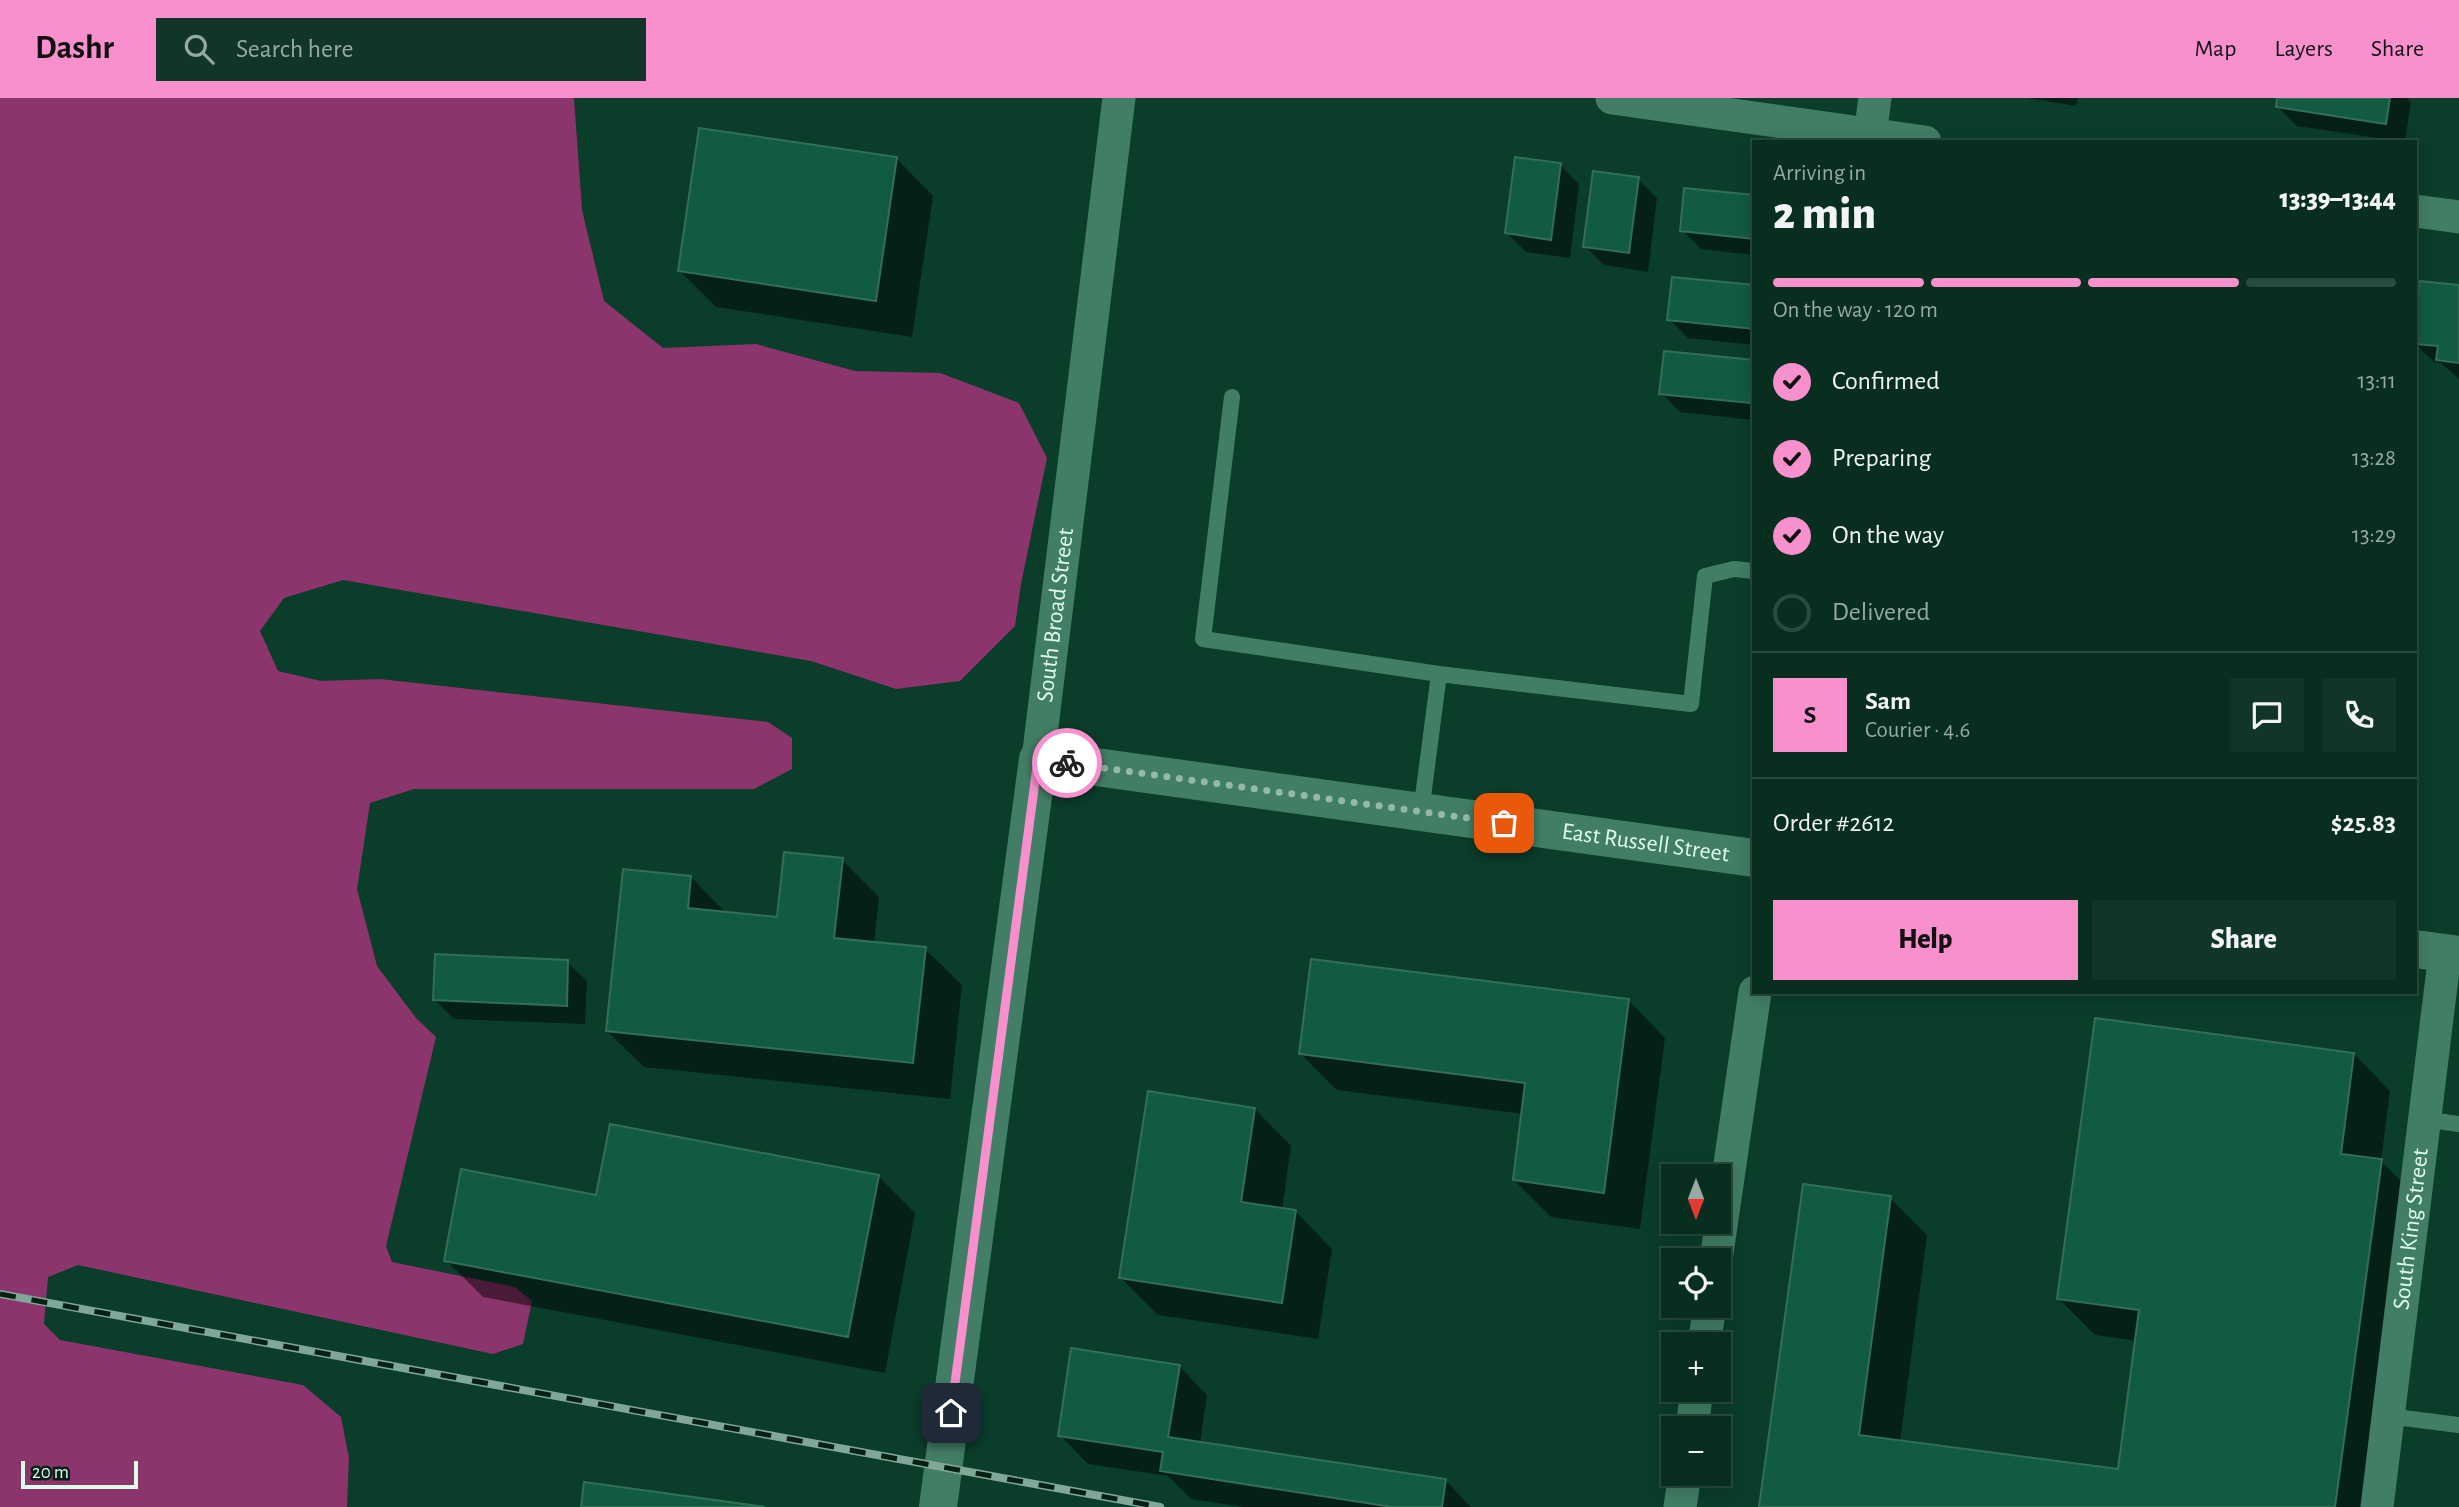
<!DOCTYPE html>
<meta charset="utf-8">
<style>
body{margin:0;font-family:"Alegreya Sans",sans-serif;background:#113629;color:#f1f3f6;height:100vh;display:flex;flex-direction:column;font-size:26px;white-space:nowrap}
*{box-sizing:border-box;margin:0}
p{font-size:23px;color:#98a8a5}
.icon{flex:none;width:38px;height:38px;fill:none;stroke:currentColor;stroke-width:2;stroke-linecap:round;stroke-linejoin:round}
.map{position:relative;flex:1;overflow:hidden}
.details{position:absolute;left:1752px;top:42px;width:665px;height:854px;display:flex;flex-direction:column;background:#082e20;border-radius:0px;box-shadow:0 4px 18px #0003,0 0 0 2px #294a3e}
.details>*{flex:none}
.needle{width:46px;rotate:180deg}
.controls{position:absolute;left:1661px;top:1066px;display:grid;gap:14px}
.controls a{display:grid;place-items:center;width:70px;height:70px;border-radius:0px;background:#082e20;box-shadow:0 4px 18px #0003,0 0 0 2px #294a3e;font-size:35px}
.scale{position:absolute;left:21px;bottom:18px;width:117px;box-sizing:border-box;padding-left:7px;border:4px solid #ddfced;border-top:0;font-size:19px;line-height:24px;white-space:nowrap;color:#ddfced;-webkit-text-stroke:5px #072016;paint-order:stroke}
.pin{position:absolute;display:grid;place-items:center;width:60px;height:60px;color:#fff;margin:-30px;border-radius:14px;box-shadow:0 4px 10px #0006}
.courier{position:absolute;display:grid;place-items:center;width:70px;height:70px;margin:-35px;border:5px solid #f790cd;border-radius:50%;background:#fff;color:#222;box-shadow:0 2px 9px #0007}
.overview em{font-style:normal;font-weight:800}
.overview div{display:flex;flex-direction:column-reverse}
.overview{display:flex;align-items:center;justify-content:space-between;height:119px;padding:0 21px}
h1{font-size:46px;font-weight:800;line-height:52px}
.bar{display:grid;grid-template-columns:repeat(4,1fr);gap:10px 7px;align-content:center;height:84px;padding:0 21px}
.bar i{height:9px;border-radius:5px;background:#294a3e}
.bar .current{background:#f790cd}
.bar p{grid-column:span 4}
.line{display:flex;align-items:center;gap:18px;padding:0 21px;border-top:2px solid #294a3e}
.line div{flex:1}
.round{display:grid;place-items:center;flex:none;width:74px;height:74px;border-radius:0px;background:#113629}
ol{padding:0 21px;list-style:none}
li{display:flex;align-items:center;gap:21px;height:77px}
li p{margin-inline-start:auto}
li .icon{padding:7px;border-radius:50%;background:#f790cd;color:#111;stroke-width:4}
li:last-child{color:#98a8a5}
li i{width:38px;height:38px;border:4px solid #294a3e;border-radius:50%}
.button{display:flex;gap:14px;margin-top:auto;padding:14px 21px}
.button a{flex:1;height:80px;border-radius:0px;background:#f790cd;color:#111;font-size:28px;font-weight:800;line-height:80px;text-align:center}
.button a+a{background:#113629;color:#f1f3f6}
header{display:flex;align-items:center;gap:42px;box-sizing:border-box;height:98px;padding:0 35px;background:#f790cd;color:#111}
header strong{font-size:33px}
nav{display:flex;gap:38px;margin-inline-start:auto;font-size:24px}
.search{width:490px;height:63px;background:#113629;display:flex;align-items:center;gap:18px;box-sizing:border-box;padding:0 24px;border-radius:0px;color:#98a8a5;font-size:26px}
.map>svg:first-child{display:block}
.forest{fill:#8c346c}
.shadow{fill:#0007}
.building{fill:#115b42;stroke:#326f56;stroke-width:2}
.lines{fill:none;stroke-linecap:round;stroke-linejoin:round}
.service{stroke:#427e65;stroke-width:16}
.minor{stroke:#427e65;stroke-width:33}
.tertiary{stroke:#427e65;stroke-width:38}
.rail-casing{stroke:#80a797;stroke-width:8}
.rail{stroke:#072016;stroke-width:5;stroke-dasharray:16;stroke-linecap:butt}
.done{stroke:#94b9a9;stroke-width:7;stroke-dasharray:0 12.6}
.route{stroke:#f790cd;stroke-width:9}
.labels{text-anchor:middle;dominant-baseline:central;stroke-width:7;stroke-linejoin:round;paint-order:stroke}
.street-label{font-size:24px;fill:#ddfced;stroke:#072016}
</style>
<header>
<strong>Dashr</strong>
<div class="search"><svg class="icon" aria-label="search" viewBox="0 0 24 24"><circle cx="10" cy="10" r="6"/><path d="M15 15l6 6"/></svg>Search here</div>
<nav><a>Map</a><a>Layers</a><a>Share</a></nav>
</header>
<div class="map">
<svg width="2459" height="1409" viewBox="0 0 2459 1409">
<rect width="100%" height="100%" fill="#0b3d2b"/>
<!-- forest -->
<path class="forest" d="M0,0H574L582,112L604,203L663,250L756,246L855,273L940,275L1019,305L1047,360L1021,486L1015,528L960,583L896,591L811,563L343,482L284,500L260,533L278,573L321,583L380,581L768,624L792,640V671L754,691H414L370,705L357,791L377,868L416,920L436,939L386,1148L392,1164L515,1189L532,1203L523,1246L493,1256L78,1167L48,1179L44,1226L60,1242L303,1287L341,1319L349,1360L347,1409H0Z"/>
<!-- shadow -->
<path class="shadow" d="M2027,0H2078L2076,8Z
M2279,0H2407L2411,4L2405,44L2297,28L2278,9Z
M897,61L933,98L912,239L716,209L679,172Z
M1560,67L1579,86L1570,160L1526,154L1507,135Z
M1638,81L1657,100L1648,174L1604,167L1585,148Z
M1754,99V157L1701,151L1682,132Z
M2421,185L2459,189V281L2441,265L2434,264L2415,246Z
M1754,189V247L1688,240L1669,221Z
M1754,264V322L1680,314L1661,295Z
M842,762L879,799L874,846L925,851L962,887L950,1001L644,969L607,933L691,779L727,816L779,821Z
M567,864L587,883L585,926L454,921L434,901Z
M1629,903L1665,940L1640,1131L1551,1119L1514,1082L1523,1016L1337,992L1300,955Z
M2354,956L2390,993L2381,1063L2418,1100L2377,1409H1761L1890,1100L1927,1137L1900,1344L2120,1373L2137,1243L2095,1237L2059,1201Z
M1255,1011L1291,1048L1282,1112L1296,1114L1332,1151L1318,1241L1158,1217L1121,1180Z
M878,1078L915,1115L885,1275L483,1199L446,1162L598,1099Z
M1179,1268L1207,1297L1200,1345L1446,1383L1471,1409H1243L1191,1401L1168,1378L1088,1366L1060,1337Z"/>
<!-- building -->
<path class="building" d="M2277,0H2390L2386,26L2276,9Z
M699,30L897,59L876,203L678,173Z
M1515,59L1561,65L1551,142L1505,135Z
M1593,73L1639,79L1629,155L1583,149Z
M1684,90L1754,97V141L1680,133Z
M1672,179L1754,187V231L1667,222Z
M2419,183L2459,187V265L2436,262L2438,248L2415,246Z
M1664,253L1754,262L1750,305L1659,296Z
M784,754L843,760L834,840L926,849L913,965L606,933L623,771L691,778L688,810L777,819Z
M435,856L568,862L567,908L433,902Z
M1311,861L1629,901L1604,1095L1513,1082L1525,985L1299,956Z
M2095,920L2354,955L2341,1056L2382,1061L2335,1409H1759L1803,1086L1891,1098L1859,1337L2118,1371L2139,1212L2057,1201Z
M1148,993L1255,1010L1241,1104L1296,1112L1282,1205L1119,1180Z
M610,1026L879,1077L848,1239L444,1163L461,1071L596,1097Z
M1071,1250L1180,1267L1168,1339L1446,1381L1442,1409H1392L1160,1373L1163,1354L1058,1338Z
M584,1384L765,1409H581Z"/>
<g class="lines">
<!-- service -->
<path class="service" d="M1232,299L1203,541L1439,576
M1421,714L1439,576L1691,606L1705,478L1734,471L1754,473
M2424,1021L2459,1026
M2388,1318L2459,1327"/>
<!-- minor -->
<g class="minor">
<path d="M1612,0L1925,44"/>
<path d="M1869,44L1875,0"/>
<path d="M2415,113L2459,119"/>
<path id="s1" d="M1038,661L1119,0"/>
<path d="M1716,1162L1755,894"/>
<path d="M1704,1246L1710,1208"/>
<path d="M1692,1330L1697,1292"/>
<path d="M1680,1409L1685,1376"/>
<path id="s2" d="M2377,1409L2445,855"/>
</g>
<!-- tertiary -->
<g class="tertiary">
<path d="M2415,851L2459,857"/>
<path id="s3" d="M938,1409L1038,661L1754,760"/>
</g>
<defs>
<path id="rail" d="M0,1196L1160,1409"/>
</defs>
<!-- rail casing -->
<use href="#rail" class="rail-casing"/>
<!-- rail -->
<use href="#rail" class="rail"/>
</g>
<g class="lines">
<!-- done -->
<path class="done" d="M1067,665L1504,725"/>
<!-- route -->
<path class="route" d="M951,1315L1038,661L1067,665"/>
</g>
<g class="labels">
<!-- street labels -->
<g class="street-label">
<text stroke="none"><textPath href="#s1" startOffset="145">South Broad Street</textPath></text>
<text stroke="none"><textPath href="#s3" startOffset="1368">East Russell Street</textPath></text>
<text stroke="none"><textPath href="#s2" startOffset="280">South King Street</textPath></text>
</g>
</g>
</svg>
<div class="controls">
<a><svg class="needle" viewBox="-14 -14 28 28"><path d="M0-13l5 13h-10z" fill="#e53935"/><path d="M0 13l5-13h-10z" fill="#98a8a5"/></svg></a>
<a><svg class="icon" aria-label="locate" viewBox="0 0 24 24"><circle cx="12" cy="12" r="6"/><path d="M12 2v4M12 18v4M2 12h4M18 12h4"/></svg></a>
<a>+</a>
<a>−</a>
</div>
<div class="scale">20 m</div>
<div class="pin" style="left:1504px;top:725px;background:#ea580c"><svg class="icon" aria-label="bag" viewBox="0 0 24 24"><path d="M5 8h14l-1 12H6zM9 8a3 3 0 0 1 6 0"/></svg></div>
<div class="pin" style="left:951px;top:1315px;background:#1f2937"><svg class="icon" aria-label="home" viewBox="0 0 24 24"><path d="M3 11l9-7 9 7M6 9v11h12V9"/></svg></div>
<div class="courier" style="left:1067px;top:665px"><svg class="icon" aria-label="bike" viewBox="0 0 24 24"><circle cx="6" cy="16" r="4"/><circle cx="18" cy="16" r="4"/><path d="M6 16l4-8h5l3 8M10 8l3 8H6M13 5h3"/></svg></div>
<section class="details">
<div class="overview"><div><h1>2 min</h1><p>Arriving in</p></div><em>13:39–13:44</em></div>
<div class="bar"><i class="current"></i><i class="current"></i><i class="current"></i><i></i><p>On the way · 120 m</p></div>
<ol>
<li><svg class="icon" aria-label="check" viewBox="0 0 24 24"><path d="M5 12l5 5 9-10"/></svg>Confirmed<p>13:11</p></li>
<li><svg class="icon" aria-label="check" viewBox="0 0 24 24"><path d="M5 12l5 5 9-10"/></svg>Preparing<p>13:28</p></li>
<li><svg class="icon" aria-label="check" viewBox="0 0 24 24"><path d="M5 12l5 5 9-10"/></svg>On the way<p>13:29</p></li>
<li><i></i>Delivered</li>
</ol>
<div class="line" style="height:126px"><b class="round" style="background:#f790cd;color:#111">S</b><div><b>Sam</b><p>Courier · 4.6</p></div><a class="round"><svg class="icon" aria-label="chat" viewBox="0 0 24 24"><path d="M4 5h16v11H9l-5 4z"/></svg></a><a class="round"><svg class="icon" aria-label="phone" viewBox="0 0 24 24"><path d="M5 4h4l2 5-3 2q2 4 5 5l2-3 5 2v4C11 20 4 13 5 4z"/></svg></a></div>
<div class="line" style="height:91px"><div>Order #2612</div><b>$25.83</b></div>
<div class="button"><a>Help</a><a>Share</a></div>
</section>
</div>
